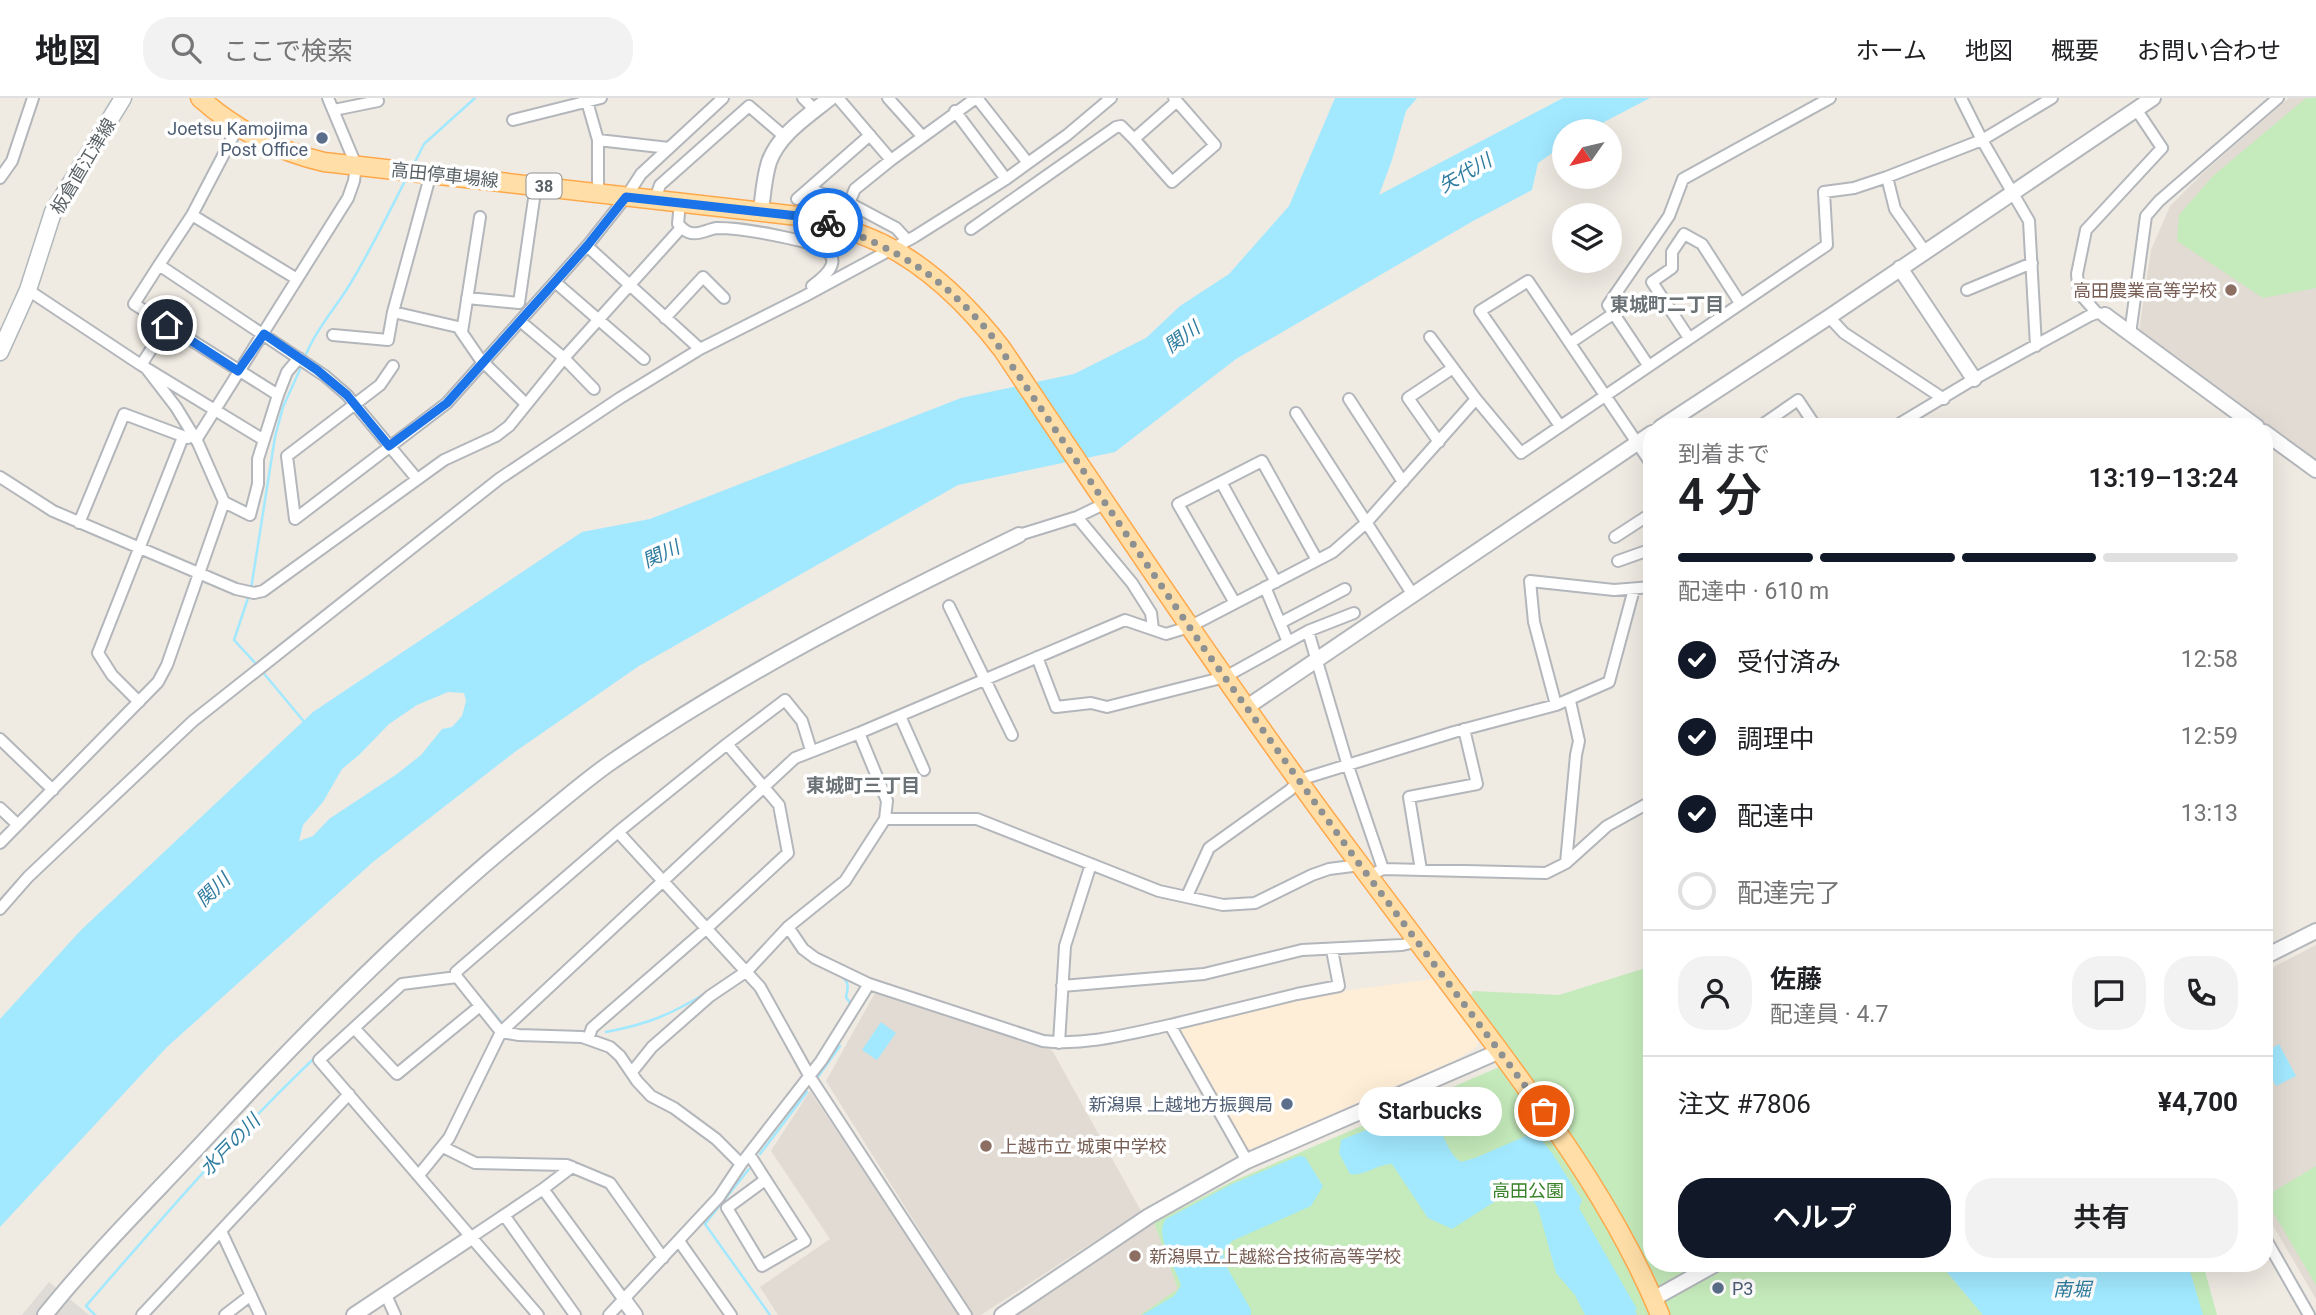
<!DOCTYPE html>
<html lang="ja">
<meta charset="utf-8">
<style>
body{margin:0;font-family:Roboto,"Noto Sans JP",sans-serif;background:#f2f2f2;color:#202124;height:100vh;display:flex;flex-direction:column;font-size:26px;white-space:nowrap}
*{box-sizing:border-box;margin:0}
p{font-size:23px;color:#757577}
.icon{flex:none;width:38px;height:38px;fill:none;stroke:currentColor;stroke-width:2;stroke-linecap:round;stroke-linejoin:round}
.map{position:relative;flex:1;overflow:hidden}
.drawer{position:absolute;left:1643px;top:320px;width:630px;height:854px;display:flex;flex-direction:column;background:#fff;border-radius:28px;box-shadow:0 7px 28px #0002}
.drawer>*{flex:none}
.needle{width:46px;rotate:236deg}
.tools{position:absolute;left:1552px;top:21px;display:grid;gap:14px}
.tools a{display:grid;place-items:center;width:70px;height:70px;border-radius:50%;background:#fff;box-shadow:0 7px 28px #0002;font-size:35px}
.pin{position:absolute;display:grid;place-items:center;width:60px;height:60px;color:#fff;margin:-30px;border:4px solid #fff;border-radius:50%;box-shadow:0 2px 7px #0007}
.courier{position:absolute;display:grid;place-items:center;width:70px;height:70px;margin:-35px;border:5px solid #1a73e8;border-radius:50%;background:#fff;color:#222;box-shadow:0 2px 9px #0007}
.bubble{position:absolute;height:49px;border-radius:24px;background:#fff;box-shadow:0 7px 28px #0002;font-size:23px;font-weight:600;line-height:49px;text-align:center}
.headline em{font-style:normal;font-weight:600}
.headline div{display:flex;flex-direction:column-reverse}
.headline{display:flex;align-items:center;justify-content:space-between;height:119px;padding:0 35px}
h1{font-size:46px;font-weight:600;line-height:52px}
.bar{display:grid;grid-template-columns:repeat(4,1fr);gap:10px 7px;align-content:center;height:84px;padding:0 35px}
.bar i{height:9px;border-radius:5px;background:#e0e0e0}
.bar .on{background:#111827}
.bar p{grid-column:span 4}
.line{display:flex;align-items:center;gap:18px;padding:0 35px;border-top:2px solid #e0e0e0}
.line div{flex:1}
.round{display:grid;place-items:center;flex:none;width:74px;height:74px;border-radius:28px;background:#f2f2f2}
ol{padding:0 35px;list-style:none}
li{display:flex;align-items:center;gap:21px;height:77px}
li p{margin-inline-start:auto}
li .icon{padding:7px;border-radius:50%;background:#111827;color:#fff;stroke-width:4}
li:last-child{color:#757577}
li i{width:38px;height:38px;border:4px solid #e0e0e0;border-radius:50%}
.primary-button{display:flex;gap:14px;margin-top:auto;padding:14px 35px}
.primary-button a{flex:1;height:80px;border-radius:28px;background:#111827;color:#fff;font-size:28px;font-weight:600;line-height:80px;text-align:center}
.primary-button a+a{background:#f2f2f2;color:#202124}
header{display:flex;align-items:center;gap:42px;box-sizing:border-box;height:98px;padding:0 35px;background:#fff;border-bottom:2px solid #e0e0e0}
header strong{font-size:33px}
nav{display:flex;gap:38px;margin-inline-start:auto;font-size:24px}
.search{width:490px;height:63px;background:#f2f2f2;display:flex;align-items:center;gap:18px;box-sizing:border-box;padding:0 24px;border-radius:28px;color:#757577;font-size:26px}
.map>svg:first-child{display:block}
.commercial{fill:#ffeed7}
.industrial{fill:#dfdcd7}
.education{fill:#e1dbd3}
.green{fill:#c5eabb}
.water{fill:#a2e9ff;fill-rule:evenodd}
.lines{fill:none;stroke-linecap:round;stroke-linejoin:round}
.stream{stroke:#a2e9ff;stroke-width:2.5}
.minor-casing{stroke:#b3b7bb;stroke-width:14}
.tertiary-casing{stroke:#b3b7bb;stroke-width:18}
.secondary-casing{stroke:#b1b8bc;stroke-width:19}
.primary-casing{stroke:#ffa84b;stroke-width:21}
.minor{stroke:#fff;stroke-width:10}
.tertiary{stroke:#fff;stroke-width:14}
.secondary{stroke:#fff;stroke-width:16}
.primary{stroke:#ffdfa7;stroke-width:18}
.done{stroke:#8e9191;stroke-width:7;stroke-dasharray:0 12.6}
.route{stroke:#1a73e8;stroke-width:9}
.service-dot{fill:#5c6f8a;stroke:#fff;stroke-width:2.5}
.education-dot{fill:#8d6e63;stroke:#fff;stroke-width:2.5}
.labels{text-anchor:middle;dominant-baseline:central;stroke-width:7;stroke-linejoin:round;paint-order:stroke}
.shield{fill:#fff;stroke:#8c9093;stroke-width:2}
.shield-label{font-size:16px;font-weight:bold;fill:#5a6165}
.service-label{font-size:18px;fill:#4e5e75;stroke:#fff;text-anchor:end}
.street-label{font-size:18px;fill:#5a6165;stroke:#fff}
.education-label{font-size:18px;fill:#785e54;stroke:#fff;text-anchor:start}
.park-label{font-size:18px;fill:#39832b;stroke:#fff}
.water-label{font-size:19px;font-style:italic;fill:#2e7ca0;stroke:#fff}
.neighbourhood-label{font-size:19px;font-weight:bold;fill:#6b7377;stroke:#fff}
</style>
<header>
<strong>地図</strong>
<div class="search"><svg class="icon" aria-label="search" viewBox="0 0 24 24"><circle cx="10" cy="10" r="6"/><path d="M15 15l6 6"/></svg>ここで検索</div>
<nav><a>ホーム</a><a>地図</a><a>概要</a><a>お問い合わせ</a></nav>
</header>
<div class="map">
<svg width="2316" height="1217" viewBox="0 0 2316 1217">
<rect width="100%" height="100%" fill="#efeae2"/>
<!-- commercial -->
<path class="commercial" d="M1432,881L1478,942L1477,949L1455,962L1251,1051L1243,1049L1179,935L1180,929L1307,898Z"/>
<!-- industrial -->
<path class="industrial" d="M49,1184L89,1217H22Z"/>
<!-- education -->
<path class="education" d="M2289,0H2316V366L2253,321L2139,233L2151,152L2170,108L2202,76Z
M2316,847V1201L2265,1114L2264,874Z
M876,893L1052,952L1141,1113L981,1217H973L826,983Z
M810,993L960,1217H778L760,1189L830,1141L771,1053Z
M1154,1125L1179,1191L1140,1217H1015Z"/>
<!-- green -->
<path class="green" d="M2306,0H2316V190L2263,200L2177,143L2179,117L2213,78Z
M1652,868V1166H2203L2217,1217H1140L1178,1191L1154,1125L1231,1084L1497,970L1514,957L1471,897L1473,893L1559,897Z
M2316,1068V1187L2264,1099Z"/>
<!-- water -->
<path class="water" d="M1335,0H1417L1406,13L1392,62L1379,97L1563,0H1650L1587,33H1564V47L1538,65L1532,92L1473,123L1236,261L1115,354L958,387L639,568L516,653L373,764L167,949L0,1129V921L81,832L313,614L582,434L650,421L961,300L1074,276L1146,240L1180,208L1229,176L1289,108ZM448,594L464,595L466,603L462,618L452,629L442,631L421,657L397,676L329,721L313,738L299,743L303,727L323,704L342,671L359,657L389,626L417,607Z
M881,924L896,935L877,962L862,952Z
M2279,946L2296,978L2276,988L2265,968V954Z
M1424,1009H1430C1439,1024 1447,1056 1461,1064L1475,1060L1535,1034L1552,1055L1582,1102L1579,1110L1637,1211L1635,1213L1637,1217H1585L1575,1197L1556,1175L1538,1110L1524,1089L1519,1088L1452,1131L1428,1120L1392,1066C1377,1066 1363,1079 1350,1076L1339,1055L1341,1042Z
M1299,1058L1305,1059L1323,1088L1311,1108L1232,1143L1223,1153L1224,1164L1251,1212V1217H1142L1174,1198L1181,1188C1177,1171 1153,1136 1166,1121L1232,1086Z
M1940,1166H2188L2203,1217H1983Z"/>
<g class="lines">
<!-- stream -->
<path class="stream" d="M414,66L424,46L475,0
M304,261C314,235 332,214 347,191C369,156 387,118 406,81
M251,491L275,339L283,309L302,267
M249,497L234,542L257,567
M261,572L306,626
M838,876C849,883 849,887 846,899L852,908
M472,890L502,925
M606,934C648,926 670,917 706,895
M817,980L840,948
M760,1056L807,994
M749,1071L705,1126L770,1217
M95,1217L86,1208C169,1112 253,1014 348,929"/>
<defs>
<path id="minor" d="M586,0L598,42V94
M803,0L815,12
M838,0L891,62
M888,0L922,38
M977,0L1028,65L1006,81
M1174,0L1215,47L1172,84L1134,41L1176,4
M1961,0L1982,42L2029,123L2036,248
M334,12L378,3L376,0
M513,22L601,0
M238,29L192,117L159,167L325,278L347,297L417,381
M598,42L669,50
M1028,65L1067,37L1111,0
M431,75L393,214L458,229L480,261L526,306
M1887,79L1895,111L1924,152
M0,80L12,63L33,0
M809,91L849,105
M655,101L660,87L749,8L785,39
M797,101L870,37
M680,104L678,126C682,130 685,134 691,135C700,137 708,131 717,130C741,130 765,135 788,140C820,147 856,156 812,188
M192,117L297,181
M971,131L1116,29L1121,28L1134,41
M907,142L896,130L849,105L855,91L891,62L976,0
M159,167L134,206L278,297L287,274L299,260
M555,184L644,261
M28,192L141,267L264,342
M1967,192L2032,165
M467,200L519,205L536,87
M2097,215L2080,196L2078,187L2077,176L2086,132L2162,50L2136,11
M1829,219L1844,235L1944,301
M665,220L703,179L724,200
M526,228L564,260L594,291
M462,234L480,119
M2130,236L2146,118L2159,103L2278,0
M333,237L388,242L393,214
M1430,239L1476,301L1521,355L1827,147L1824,94L1854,90L1887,79L1982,42L2052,0
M1689,240L1652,184L1672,170V154L1684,136L1702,146L1740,205
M1570,245L1613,216
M700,251L587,148L626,99L641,76L723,0
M141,267L167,227
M1648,267L1608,207L1669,118L1683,81L1830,0
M393,268L380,287L287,358L295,421L447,305L587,148
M1349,301L1403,384
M1296,315L1413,497
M1560,328L1480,213L1528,183L1652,367
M1759,329L1798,302L1816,329
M1894,329L1974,281L2089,218L2097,215L2102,216
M196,342L348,100L354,83L356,67L328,0
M1439,344L1408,300L1453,270
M0,379L53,413L236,491L254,495L263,493L444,362L496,338L509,328L564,260L681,130
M1221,384L1276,484
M224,404L250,417L258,386V361L278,297
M1077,419L1132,485L1151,515L1153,531
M79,425L124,316L188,340
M1019,437L1077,419L1106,405
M1615,439L1652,415
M1618,463L1652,451
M1265,489L1288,544
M1235,505L1178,406L1262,363L1317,462
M949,508L1012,637
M1280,525L1345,491
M1308,533L1348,668L1383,771
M1037,559L1056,609L1091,605L1107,609L1225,579L1308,533L1354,515
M139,604L112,577L98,555L183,339
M1556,607L1534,524L1530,483L1614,492L1652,489
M900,618L924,672
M0,641L53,692
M727,646L785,602L802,623L811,652
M0,710L18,727
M885,721H977L1159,793L1223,807L1255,805L1312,777L1329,771L1360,767
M618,734L760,889L810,979L966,1217
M0,745L158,584L167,567L224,404L198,345L176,309L146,270
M1566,765L1576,657L1579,643L1570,603
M1421,772L1409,699L1477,686L1464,631
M1369,778L1383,771L1546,775L1566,765L1607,728L1652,703
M1187,798L1209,750L1290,692L1299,682L1454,634L1556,607L1609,584L1634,491
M0,811L28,779L193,623L499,381L620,300L700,251L805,198L914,139L1006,81L955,13
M788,829L803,851L815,860L869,886L1043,943C1085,948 1128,936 1170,927L1247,1063
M457,879L456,874L618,734L727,646L779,707L788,755L707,830L592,930L588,941
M457,879L402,886L319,962L538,1217
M457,879L501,934L519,937L582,939L610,949L620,958L637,983L651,998L674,1010L716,1041L741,1066
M1062,888L1204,876L1302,852L1402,847L1419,843
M1170,927L1297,896L1339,888L1332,852
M354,930L397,976L480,908
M1059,945L1065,848L1091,766
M632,974L652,949L710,898L747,873L788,829L845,783L885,721L887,703L859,635
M443,1049L475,1065L567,1067L610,1085L663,1160
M749,1056L805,1143L762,1168L727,1110L765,1082
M419,1077L449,1040L501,934L795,660L859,635L1125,522L1166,536L1189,529L1333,454L1366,425L1476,301
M543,1091L572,1069
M504,1117L575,1217
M221,1133L260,1217
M2264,1138L2309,1217
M470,1140L543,1091L624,1202
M679,1143L731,1217
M385,1195L395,1217
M142,1217L349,996
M225,1217L251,1197
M609,1217L719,1099L741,1066L821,963L869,886"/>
<path id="tertiary" d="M761,113C763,97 764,80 769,64C779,36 808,18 830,0
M1900,170L1974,281
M2105,217L2257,329
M1661,329L1829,219L2153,0
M2264,334L2316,372
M1247,609L1652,335
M2264,859L2316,833
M1653,1201L1716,1166
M624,1202L635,1217
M45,1217C98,1151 159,1092 216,1030C315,923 418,820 531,728C557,707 583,684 610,665C739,576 879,505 1019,437
M354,1217L470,1140
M1002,1217L1149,1118L1247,1063L1500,953"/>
<path id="secondary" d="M0,254L28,192L53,114L123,0"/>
<path id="primary" d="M200,0C236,32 277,53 324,64L816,120C837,128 860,135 881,145C930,169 969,208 1002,251C1119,425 1235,600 1361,768C1407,829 1453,890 1498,951C1559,1034 1621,1121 1660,1217"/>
</defs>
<!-- minor casing -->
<use href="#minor" class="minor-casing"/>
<!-- tertiary casing -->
<use href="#tertiary" class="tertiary-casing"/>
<!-- secondary casing -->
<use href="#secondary" class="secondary-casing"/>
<!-- primary casing -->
<use href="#primary" class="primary-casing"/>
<!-- minor -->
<use href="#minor" class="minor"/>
<!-- tertiary -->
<use href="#tertiary" class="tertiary"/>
<!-- secondary -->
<use href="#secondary" class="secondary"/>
<!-- primary -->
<use href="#primary" class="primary"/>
</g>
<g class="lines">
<!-- done -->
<path class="done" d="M828,125C901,153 937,175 989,234L1203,549L1360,767L1544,1013"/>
<!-- route -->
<path class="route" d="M167,227L238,273L264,236L317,272L347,297L389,348L447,305L587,148L626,99L816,120L828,125"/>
</g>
<!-- markers -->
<g class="service-dot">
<circle cx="322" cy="40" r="7"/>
<circle cx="1287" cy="1006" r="7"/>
<circle cx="1718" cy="1190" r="7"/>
</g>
<g class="education-dot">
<circle cx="2231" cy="192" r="7"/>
<circle cx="986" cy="1048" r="7"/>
<circle cx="1135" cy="1158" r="7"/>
</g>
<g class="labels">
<!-- shield labels -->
<rect class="shield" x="526.5" y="75.5" width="35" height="25" rx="5"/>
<g class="shield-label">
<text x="544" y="88">38</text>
</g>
<!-- service labels -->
<g class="service-label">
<text x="308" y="30">Joetsu Kamojima<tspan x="308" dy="21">Post Office</tspan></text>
<text x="1273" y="1006">新潟県 上越地方振興局</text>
<text x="1732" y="1190" text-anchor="start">P3</text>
</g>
<!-- street labels -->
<g class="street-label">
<text transform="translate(83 68) rotate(-59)">板倉直江津線</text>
<text transform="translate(445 77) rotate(6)">高田停車場線</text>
</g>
<!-- education labels -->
<g class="education-label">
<text x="2217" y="192" text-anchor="end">高田農業高等学校</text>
<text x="1000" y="1048">上越市立 城東中学校</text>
<text x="1149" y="1158">新潟県立上越総合技術高等学校</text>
</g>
<!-- park labels -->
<g class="park-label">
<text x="1528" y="1092">高田公園</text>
</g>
<!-- water labels -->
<g class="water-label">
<text transform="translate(1465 75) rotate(-30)">矢代川</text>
<text transform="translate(1182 239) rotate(-36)">関川</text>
<text transform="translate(661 456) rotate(-25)">関川</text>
<text transform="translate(213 792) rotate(-44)">関川</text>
<text transform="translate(230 1047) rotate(-46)">水戸の川</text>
<text x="2072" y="1191">南堀</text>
</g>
<!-- neighbourhood labels -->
<g class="neighbourhood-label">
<text x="1667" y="206">東城町二丁目</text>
<text x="863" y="687">東城町三丁目</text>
</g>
</g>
</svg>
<div class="tools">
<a><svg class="needle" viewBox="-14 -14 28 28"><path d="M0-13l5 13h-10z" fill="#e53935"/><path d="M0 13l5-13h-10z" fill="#757577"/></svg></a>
<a><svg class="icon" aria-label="layers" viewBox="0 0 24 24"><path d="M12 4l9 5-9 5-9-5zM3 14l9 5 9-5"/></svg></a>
</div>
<div class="pin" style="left:1544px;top:1013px;background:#ea580c"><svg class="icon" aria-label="bag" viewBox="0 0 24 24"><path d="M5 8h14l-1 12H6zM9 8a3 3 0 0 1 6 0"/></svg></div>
<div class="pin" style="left:167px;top:227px;background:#1f2937"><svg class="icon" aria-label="home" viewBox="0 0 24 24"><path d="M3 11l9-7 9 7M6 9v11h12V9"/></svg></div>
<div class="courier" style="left:828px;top:125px"><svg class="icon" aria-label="bike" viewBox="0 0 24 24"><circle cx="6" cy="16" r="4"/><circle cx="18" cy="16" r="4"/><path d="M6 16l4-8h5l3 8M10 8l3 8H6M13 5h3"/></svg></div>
<div class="bubble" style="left:1358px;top:989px;width:144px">Starbucks</div>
<section class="drawer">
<div class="headline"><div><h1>4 分</h1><p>到着まで</p></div><em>13:19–13:24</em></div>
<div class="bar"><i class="on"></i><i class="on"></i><i class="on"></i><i></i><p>配達中 · 610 m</p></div>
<ol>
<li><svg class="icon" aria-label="check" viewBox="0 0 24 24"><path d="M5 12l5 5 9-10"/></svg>受付済み<p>12:58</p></li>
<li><svg class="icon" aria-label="check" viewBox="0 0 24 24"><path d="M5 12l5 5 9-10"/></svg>調理中<p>12:59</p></li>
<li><svg class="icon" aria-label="check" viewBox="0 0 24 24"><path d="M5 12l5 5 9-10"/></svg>配達中<p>13:13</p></li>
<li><i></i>配達完了</li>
</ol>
<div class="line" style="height:126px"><a class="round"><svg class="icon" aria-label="person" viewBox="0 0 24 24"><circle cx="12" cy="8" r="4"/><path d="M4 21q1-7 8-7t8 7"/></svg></a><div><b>佐藤</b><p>配達員 · 4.7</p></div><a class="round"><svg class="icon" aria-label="chat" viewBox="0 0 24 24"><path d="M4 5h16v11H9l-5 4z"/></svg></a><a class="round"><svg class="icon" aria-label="phone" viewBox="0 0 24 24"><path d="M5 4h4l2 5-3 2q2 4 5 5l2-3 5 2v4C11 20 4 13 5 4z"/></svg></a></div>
<div class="line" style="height:91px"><div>注文 #7806</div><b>¥4,700</b></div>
<div class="primary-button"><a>ヘルプ</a><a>共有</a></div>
</section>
</div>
